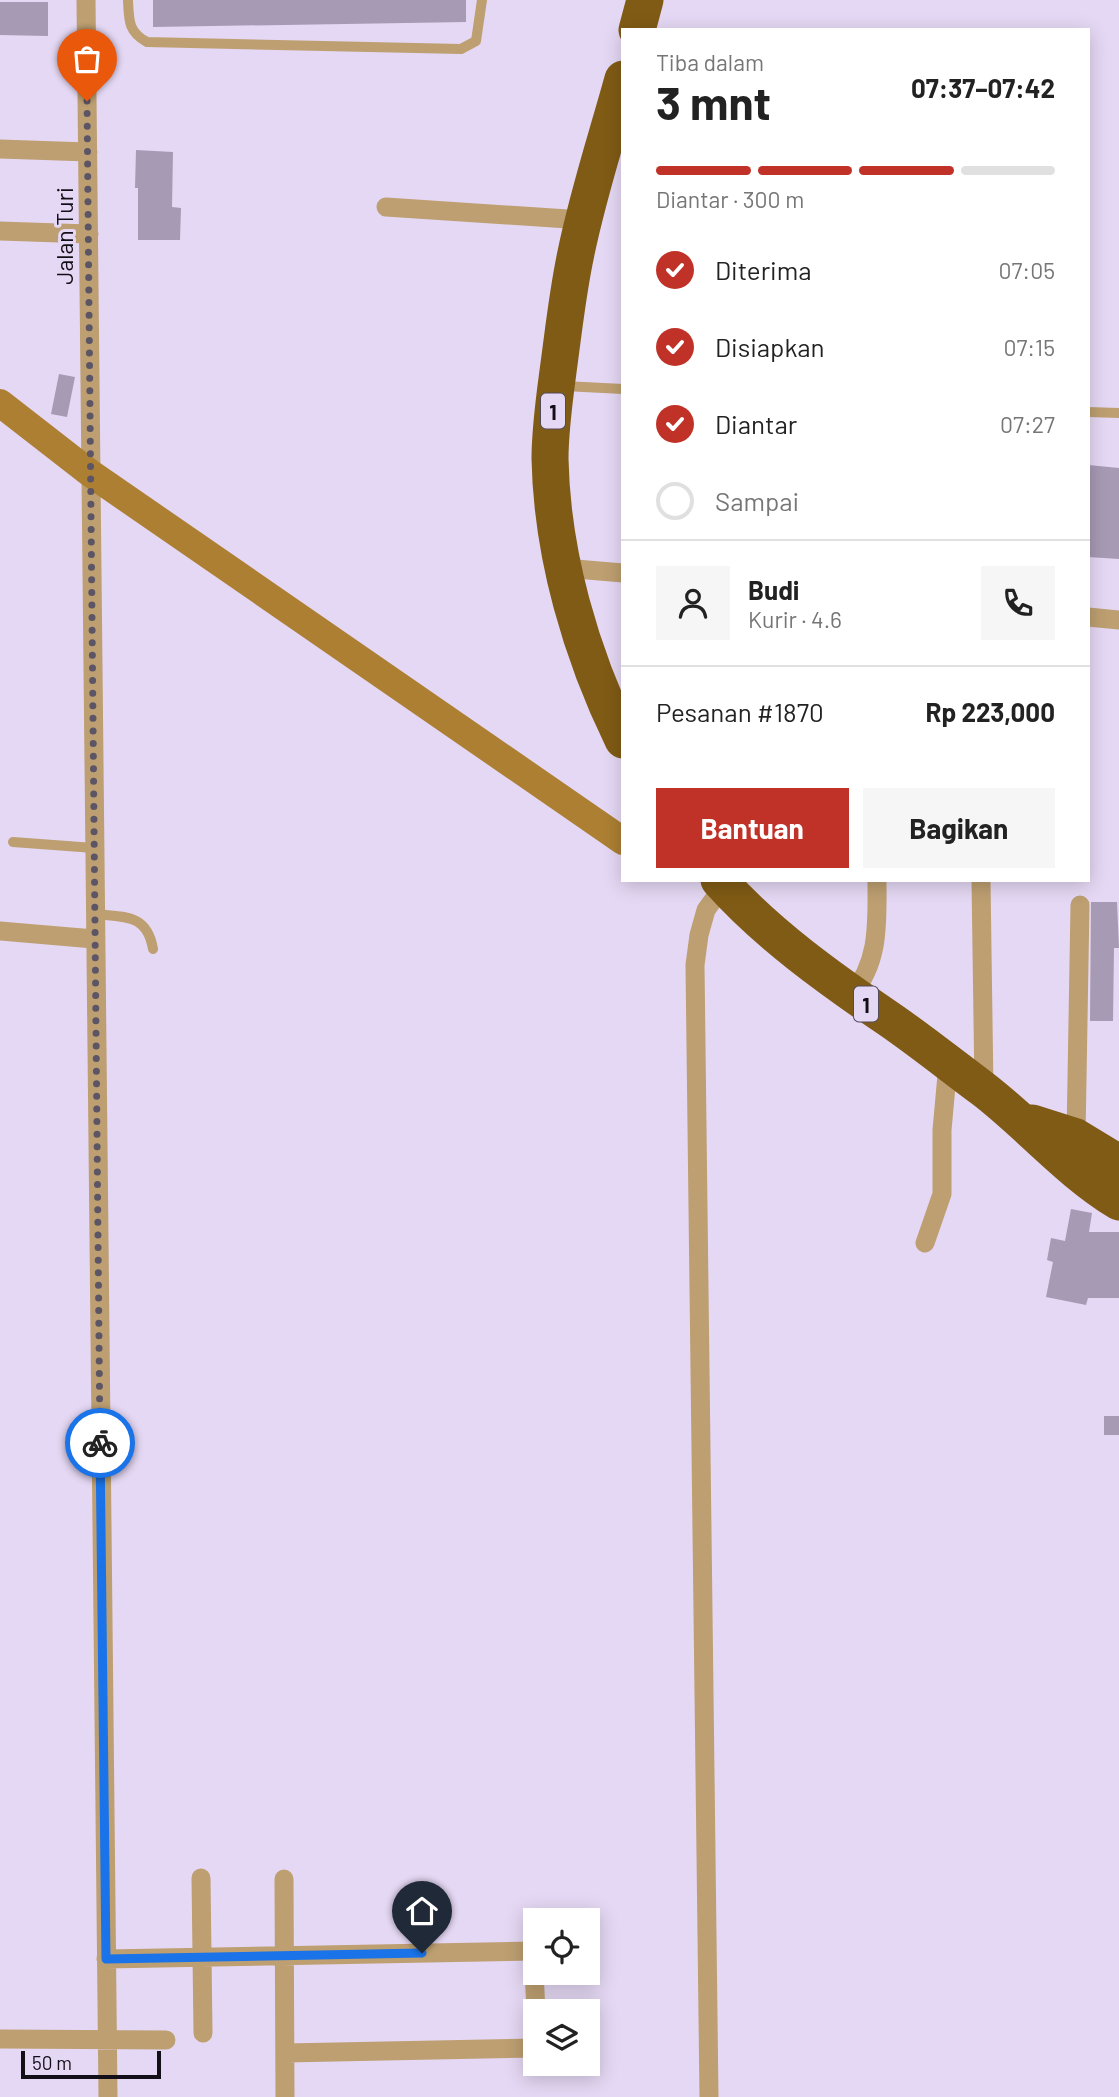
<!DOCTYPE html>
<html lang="id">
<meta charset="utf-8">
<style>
body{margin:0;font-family:Barlow,sans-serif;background:#f6f6f6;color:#222;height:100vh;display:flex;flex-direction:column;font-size:26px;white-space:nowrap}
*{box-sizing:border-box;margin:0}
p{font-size:23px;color:#767676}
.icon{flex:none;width:38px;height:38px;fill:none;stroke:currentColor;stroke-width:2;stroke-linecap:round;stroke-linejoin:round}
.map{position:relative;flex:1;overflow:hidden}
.details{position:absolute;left:621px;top:28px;width:469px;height:854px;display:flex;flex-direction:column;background:#fff;border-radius:0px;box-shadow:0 4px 18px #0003}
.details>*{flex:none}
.buttons{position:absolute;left:523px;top:1908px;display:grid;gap:14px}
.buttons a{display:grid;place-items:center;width:77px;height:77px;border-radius:0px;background:#fff;box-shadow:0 4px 18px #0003;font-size:35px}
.scale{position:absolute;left:21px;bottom:18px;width:140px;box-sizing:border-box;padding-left:7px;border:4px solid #130f18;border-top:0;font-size:19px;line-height:24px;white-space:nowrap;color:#130f18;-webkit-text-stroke:5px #e5d8f4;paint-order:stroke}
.pin{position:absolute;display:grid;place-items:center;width:60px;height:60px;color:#fff;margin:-72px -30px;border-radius:50% 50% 50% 0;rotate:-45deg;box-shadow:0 0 7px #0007}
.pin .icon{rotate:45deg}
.courier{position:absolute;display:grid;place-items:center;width:70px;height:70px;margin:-35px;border:5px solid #1a73e8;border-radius:50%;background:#fff;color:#222;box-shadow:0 2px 9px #0007}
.overview em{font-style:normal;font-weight:700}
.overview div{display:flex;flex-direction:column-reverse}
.overview{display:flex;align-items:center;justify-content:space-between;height:119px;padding:0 35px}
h1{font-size:46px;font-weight:700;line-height:52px}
.bar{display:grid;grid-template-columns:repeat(4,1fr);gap:10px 7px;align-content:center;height:84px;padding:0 35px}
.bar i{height:9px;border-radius:5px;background:#e0e0e0}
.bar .active{background:#c03228}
.bar p{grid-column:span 4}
.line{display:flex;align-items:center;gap:18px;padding:0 35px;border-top:2px solid #e0e0e0}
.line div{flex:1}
.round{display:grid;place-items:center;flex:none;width:74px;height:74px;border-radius:0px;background:#f6f6f6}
ol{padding:0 35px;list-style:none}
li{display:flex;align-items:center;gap:21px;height:77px}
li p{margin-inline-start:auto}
li .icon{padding:7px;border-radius:50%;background:#c03228;color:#fff;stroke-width:4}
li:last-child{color:#767676}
li i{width:38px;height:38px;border:4px solid #e0e0e0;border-radius:50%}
.cta{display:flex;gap:14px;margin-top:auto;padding:14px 35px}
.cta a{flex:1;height:80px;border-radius:0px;background:#c03228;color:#fff;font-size:28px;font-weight:700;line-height:80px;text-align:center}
.cta a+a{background:#f6f6f6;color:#222}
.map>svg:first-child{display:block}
.building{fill:#a79ab4}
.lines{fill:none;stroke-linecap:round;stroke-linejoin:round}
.lane{stroke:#bd9f71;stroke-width:10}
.street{stroke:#bd9f71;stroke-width:19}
.secondary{stroke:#ac7f33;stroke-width:28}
.highway{stroke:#805b15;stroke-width:37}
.done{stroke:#5c5565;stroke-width:7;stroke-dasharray:0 12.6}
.route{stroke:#1a73e8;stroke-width:9}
.labels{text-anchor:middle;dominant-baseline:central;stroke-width:6;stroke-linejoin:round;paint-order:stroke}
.shield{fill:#e5d8f4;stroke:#524b5a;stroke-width:2}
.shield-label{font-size:21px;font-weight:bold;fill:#130f18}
.street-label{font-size:23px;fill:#130f18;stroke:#e5d8f4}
</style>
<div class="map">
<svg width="1119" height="2097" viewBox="0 0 1119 2097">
<rect width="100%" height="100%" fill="#e5d8f4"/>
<!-- building -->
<path class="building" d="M153,0H466V22L153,27Z
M0,2H48V36L0,35Z
M136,150L173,152L172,207L181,208L180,240H138V188H135Z
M59,374L75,377L67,417L51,414Z
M1088,465L1119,468V559L1088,557Z
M1091,902H1117L1119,948H1114L1113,1021H1090Z
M1071,1209L1092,1213L1089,1232H1119V1298H1088L1086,1305L1046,1297L1053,1262L1047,1260L1051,1238L1065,1241Z
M1104,1416H1119V1435H1104Z"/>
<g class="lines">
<!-- lane -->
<path class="lane" d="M128,0C129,20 128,32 147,42L461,49L476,41L482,0
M564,386L623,389
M1088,412L1119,413
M13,842L94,848
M95,914C125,917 147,914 153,949"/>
<!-- street -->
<path class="street" d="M86,0L108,2097
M0,149L88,152
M386,207L583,220
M0,231L89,234
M564,568L623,573
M1088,617L1119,620
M981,880L984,1090
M0,931L94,939
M851,995C880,962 877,922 877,880
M1076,1137L1080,905
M925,1243L942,1194V1130L948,1064
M201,1878L203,2033
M284,1879L285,2097
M106,1959L533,1951L536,2011
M0,2039L166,2040
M285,2053L536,2048
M709,2097L695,965L699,935L706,910L724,885"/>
<!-- secondary -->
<path class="secondary" d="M0,403L90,473L623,841"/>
<!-- highway -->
<path class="highway" d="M637,30L645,0
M623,79C607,137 588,194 576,253C568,290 564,327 559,364C555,395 550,427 550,459C552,555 581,654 623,740
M719,880C767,934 830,979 889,1019C921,1041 952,1066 983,1089C1030,1125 1068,1171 1119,1202
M1032,1123L1076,1137L1119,1163"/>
</g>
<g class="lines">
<!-- done -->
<path class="done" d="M87,101L100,1443"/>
<!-- route -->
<path class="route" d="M100,1443L106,1959L422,1953"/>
</g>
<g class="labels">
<!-- shield labels -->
<g class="shield">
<rect x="541" y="393.5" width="24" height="35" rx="5"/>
<rect x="854" y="986.5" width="24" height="35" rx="5"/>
</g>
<g class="shield-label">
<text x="553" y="411">1</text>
<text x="866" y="1004">1</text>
</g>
<!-- street labels -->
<g class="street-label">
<text transform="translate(64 236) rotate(-90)">Jalan Turi</text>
</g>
</g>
</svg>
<div class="buttons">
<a><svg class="icon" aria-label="locate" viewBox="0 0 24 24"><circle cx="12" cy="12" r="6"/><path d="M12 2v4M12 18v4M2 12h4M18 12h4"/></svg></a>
<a><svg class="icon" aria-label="layers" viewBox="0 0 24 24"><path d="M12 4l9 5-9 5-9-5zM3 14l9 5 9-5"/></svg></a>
</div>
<div class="scale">50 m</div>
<div class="pin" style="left:87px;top:101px;background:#ea580c"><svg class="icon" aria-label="bag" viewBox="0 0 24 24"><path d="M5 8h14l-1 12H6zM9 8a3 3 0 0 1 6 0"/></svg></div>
<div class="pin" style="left:422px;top:1953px;background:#1f2937"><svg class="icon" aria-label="home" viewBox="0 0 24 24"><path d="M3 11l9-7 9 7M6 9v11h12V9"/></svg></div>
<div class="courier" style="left:100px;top:1443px"><svg class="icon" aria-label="bike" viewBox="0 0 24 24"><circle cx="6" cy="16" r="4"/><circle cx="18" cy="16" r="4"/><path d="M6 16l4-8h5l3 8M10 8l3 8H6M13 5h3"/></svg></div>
<section class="details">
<div class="overview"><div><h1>3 mnt</h1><p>Tiba dalam</p></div><em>07:37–07:42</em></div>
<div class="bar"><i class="active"></i><i class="active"></i><i class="active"></i><i></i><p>Diantar · 300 m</p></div>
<ol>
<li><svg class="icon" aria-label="check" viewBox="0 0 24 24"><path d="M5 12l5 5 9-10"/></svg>Diterima<p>07:05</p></li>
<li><svg class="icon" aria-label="check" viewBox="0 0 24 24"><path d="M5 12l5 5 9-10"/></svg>Disiapkan<p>07:15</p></li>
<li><svg class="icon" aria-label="check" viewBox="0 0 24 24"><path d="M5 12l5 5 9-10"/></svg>Diantar<p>07:27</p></li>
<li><i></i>Sampai</li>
</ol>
<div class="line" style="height:126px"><a class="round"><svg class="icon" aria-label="person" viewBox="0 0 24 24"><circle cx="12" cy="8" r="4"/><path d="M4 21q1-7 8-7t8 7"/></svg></a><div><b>Budi</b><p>Kurir · 4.6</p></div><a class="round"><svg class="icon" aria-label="phone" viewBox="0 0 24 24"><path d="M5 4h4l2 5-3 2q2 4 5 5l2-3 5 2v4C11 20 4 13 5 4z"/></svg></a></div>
<div class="line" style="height:91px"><div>Pesanan #1870</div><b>Rp 223,000</b></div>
<div class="cta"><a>Bantuan</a><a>Bagikan</a></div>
</section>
</div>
